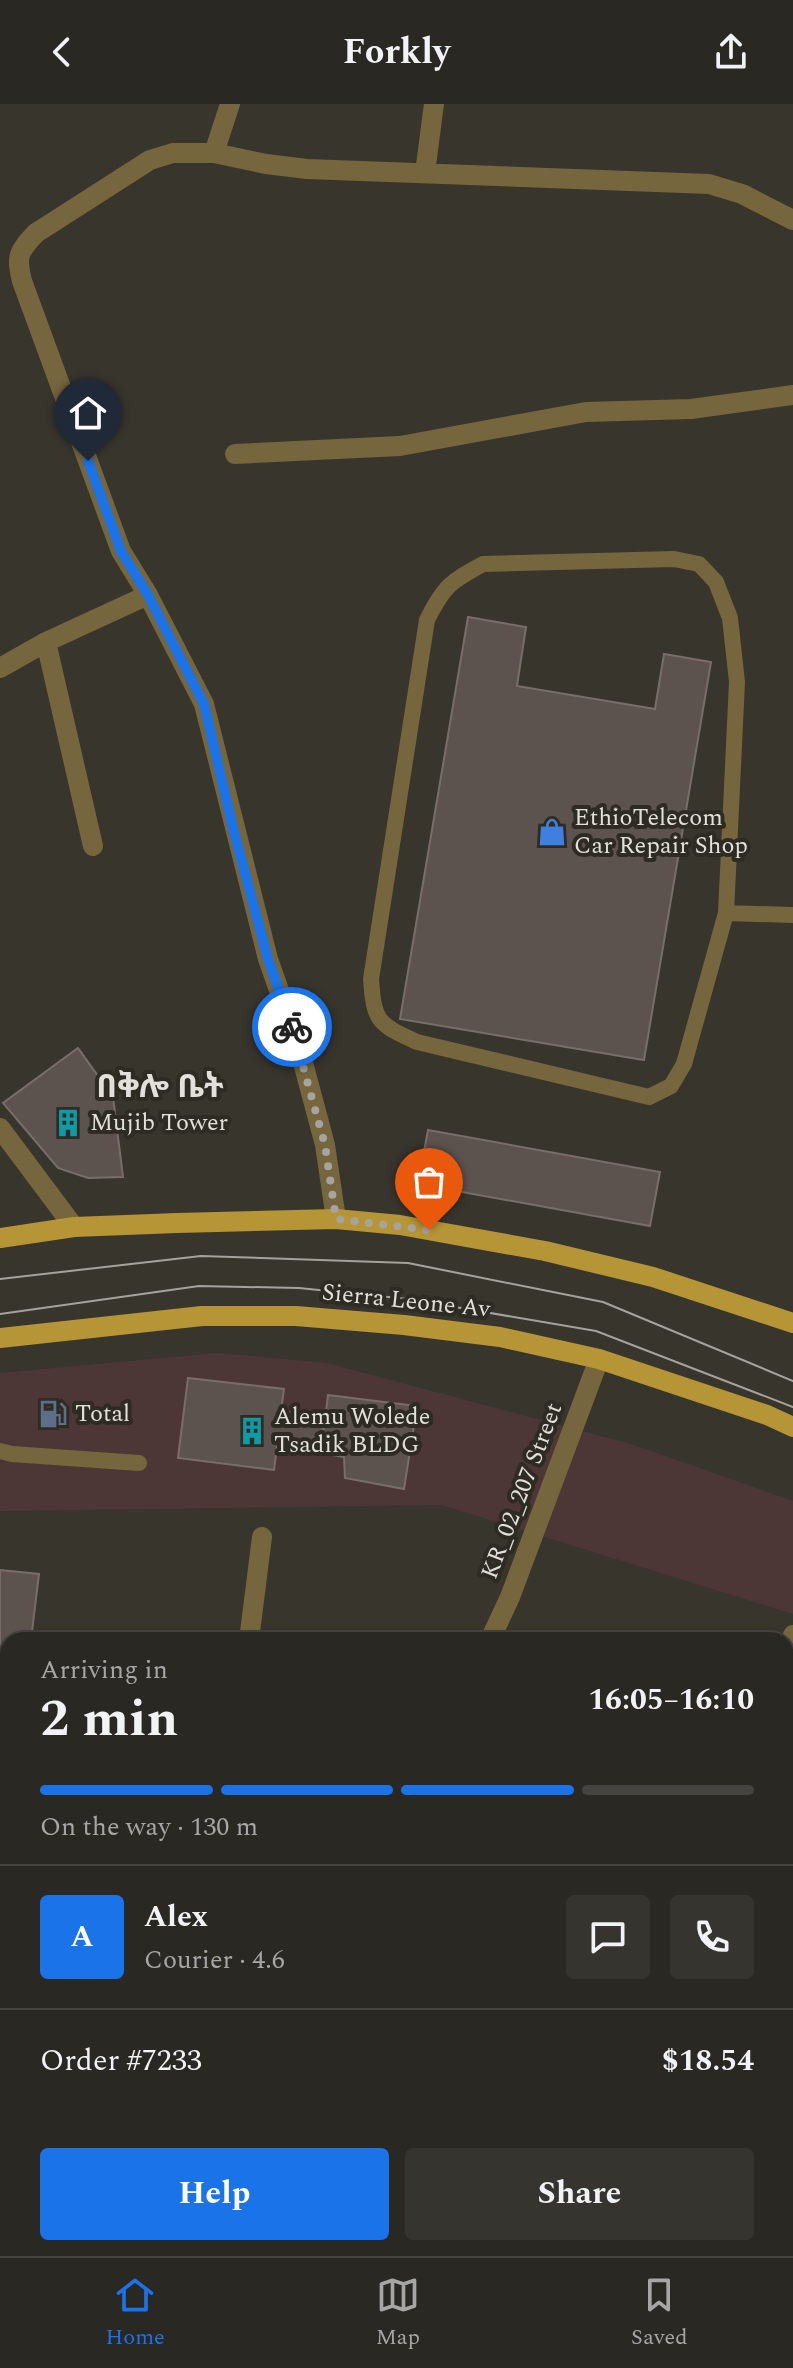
<!DOCTYPE html>
<meta charset="utf-8">
<style>
body{margin:0;font-family:Spectral,"Noto Sans Ethiopic",serif;background:#36342f;color:#f1f3f6;height:100vh;display:flex;flex-direction:column;font-size:30px;white-space:nowrap}
*{box-sizing:border-box;margin:0}
p{font-size:26px;color:#a5a6a5}
.icon{flex:none;width:44px;height:44px;fill:none;stroke:currentColor;stroke-width:2;stroke-linecap:round;stroke-linejoin:round}
.map{position:relative;flex:1;overflow:hidden}
.side{position:absolute;left:0px;top:1528px;width:794px;height:624px;display:flex;flex-direction:column;background:#2a2822;border-radius:24px 24px 0 0;box-shadow:0 2px 6px #0004,0 0 0 2px #464440}
.side>*{flex:none}
.pin{position:absolute;display:grid;place-items:center;width:68px;height:68px;color:#fff;margin:-82px -34px;border-radius:50% 50% 50% 0;rotate:-45deg;box-shadow:0 0 8px #0007}
.pin .icon{rotate:45deg}
.courier{position:absolute;display:grid;place-items:center;width:80px;height:80px;margin:-40px;border:6px solid #1a73e8;border-radius:50%;background:#fff;color:#222;box-shadow:0 2px 10px #0007}
.overview em{font-style:normal;font-weight:700}
.overview div{display:flex;flex-direction:column-reverse}
.overview{display:flex;align-items:center;justify-content:space-between;height:136px;padding:0 40px}
h1{font-size:52px;font-weight:700;line-height:60px}
.bar{display:grid;grid-template-columns:repeat(4,1fr);gap:12px 8px;align-content:center;height:96px;padding:0 40px}
.bar i{height:10px;border-radius:6px;background:#464440}
.bar .selected{background:#1a73e8}
.bar p{grid-column:span 4}
.line{display:flex;align-items:center;gap:20px;padding:0 40px;border-top:2px solid #464440}
.line div{flex:1}
.round{display:grid;place-items:center;flex:none;width:84px;height:84px;border-radius:8px;background:#36342f}
.button{display:flex;gap:16px;margin-top:auto;padding:16px 40px}
.button a{flex:1;height:92px;border-radius:8px;background:#1a73e8;color:#fff;font-size:32px;font-weight:700;line-height:92px;text-align:center}
.button a+a{background:#36342f;color:#f1f3f6}
header{display:flex;justify-content:space-between;align-items:center;height:104px;padding:0 40px;background:#2a2822;font-size:36px;font-weight:700}
.dock{display:flex;justify-content:space-around;align-items:center;height:112px;border-top:2px solid #464440;background:#2a2822;font-size:22px;color:#a5a6a5}
.dock a{display:grid;justify-items:center;gap:4px}
.dock .selected{color:#1a73e8}
.map>svg:first-child{display:block}
.commercial{fill:#4c3736}
.building{fill:#5d534e;stroke:#786e69;stroke-width:2}
.lines{fill:none;stroke-linecap:round;stroke-linejoin:round}
.service{stroke:#76663d;stroke-width:16}
.minor{stroke:#76663d;stroke-width:20}
.primary{stroke:#b69537;stroke-width:20}
.tram{stroke:#a4a29c;stroke-width:2}
.done{stroke:#a6a49e;stroke-width:8;stroke-dasharray:0 14.4}
.route{stroke:#1a73e8;stroke-width:10}
.labels{text-anchor:middle;dominant-baseline:central;stroke-width:8;stroke-linejoin:round;paint-order:stroke}
.poi-label{font-size:24px;fill:#e2e0db;stroke:#2e2b23;text-anchor:start}
.street-label{font-size:24px;fill:#e2e0db;stroke:#2e2b23}
.district-label{font-size:32px;font-weight:bold;fill:#e2e0db;stroke:#2e2b23}
</style>
<header><svg class="icon" aria-label="back" viewBox="0 0 24 24"><path d="M15 5l-7 7 7 7"/></svg>Forkly<svg class="icon" aria-label="share" viewBox="0 0 24 24"><path d="M12 15V3M7 8l5-5 5 5M5 13v7h14v-7"/></svg></header>
<div class="map">
<svg width="793" height="2152" viewBox="0 0 793 2152">
<rect width="100%" height="100%" fill="#38352d"/>
<!-- commercial -->
<path class="commercial" d="M217,1249L327,1259L631,1340L793,1397V1510L442,1401L0,1407V1269Z"/>
<!-- building -->
<path class="building" d="M468,513L526,523L517,582L655,605L664,550L711,558L644,956L400,915Z
M78,944L113,993L123,1073L88,1074L58,1064L3,999Z
M428,1026L660,1068L650,1122L418,1080Z
M188,1274L284,1285L281,1307L324,1311L321,1348L277,1343L274,1366L178,1354Z
M328,1291L417,1302L404,1385L345,1374L344,1353L321,1349Z
M0,1466L39,1470L31,1536H8V1616L0,1615Z"/>
<g class="lines">
<!-- service -->
<path class="service" d="M674,455L699,460L716,478L730,514L737,578L726,809L684,960L671,982L649,993L417,938C378,920 374,918 371,875L427,516C444,482 450,478 483,460Z
M726,809L793,811
M0,1347L12,1350L139,1359"/>
<!-- minor -->
<path class="minor" d="M214,49L230,0
M425,69L434,0
M235,350L400,342L586,308L691,305L793,291
M148,491L204,600L268,855L298,940L325,1041L336,1115
M46,538L93,742
M0,564L46,538L148,491L121,447L22,177C16,152 18,148 36,129L150,56L173,49H214L266,60L307,65L709,80L742,90L793,116
M0,1024L74,1123
M249,1536L262,1433
M490,1536L510,1493L599,1255
M786,1551L793,1531
M0,1655L8,1656
M0,1949L8,1950
M300,2152L302,2144"/>
<!-- primary -->
<path class="primary" d="M0,1134L74,1123L177,1119L336,1115L400,1121L545,1147L653,1173L793,1219
M0,1234L202,1212H296L404,1221L500,1233L599,1255L767,1311L793,1323"/>
<!-- tram -->
<path class="tram" d="M0,1175L201,1152L408,1159L603,1198L793,1277
M0,1210L199,1182L299,1184L408,1195L596,1227L793,1303"/>
</g>
<g class="lines">
<!-- done -->
<path class="done" d="M292,923L325,1041L336,1115L429,1126"/>
<!-- route -->
<path class="route" d="M88,357L121,447L148,491L204,600L233,724L268,855L292,923"/>
</g>
<!-- icons -->
<defs>
<symbol id="shop-bare" viewBox="-9 -9 18 18"><path d="M-5-2.5h2.3a2.7 3.5 0 0 1 5.4 0H5L5.5 6h-11ZM-1.5-2.5h3a1.5 2.3 0 0 0-3 0Z" fill="#3f7fe0" stroke="#2e2b23" stroke-width="2.5" paint-order="stroke"/></symbol>
<symbol id="building-bare" viewBox="-9 -9 18 18"><path d="M-4-6H4V6H1V3H-1V6H-4ZM-2.5-4.3h1.7v1.8h-1.7ZM.8-4.3h1.7v1.8H.8ZM-2.5-1h1.7V.8h-1.7ZM.8-1h1.7V.8H.8Z" fill="#0f9aa8" stroke="#2e2b23" stroke-width="2.5" paint-order="stroke"/></symbol>
<symbol id="fuel-bare" viewBox="-9 -9 18 18"><path d="M-5.5-6h7V0h2V4h1.3V-2.5L3-4.5l.8-.8L6-3V5H2.5V1h-1V6h-7ZM-4.2-4.7v3.2H.2V-4.7Z" fill="#5c6f8a" stroke="#2e2b23" stroke-width="2.5" paint-order="stroke"/></symbol>
</defs>
<g fill-rule="evenodd">
<use href="#shop-bare" x="532" y="708" width="40" height="40"/>
<use href="#building-bare" x="48" y="999" width="40" height="40"/>
<use href="#fuel-bare" x="33" y="1290" width="40" height="40"/>
<use href="#building-bare" x="232" y="1307" width="40" height="40"/>
</g>
<g class="labels">
<!-- poi labels -->
<g class="poi-label">
<text x="574" y="714">EthioTelecom<tspan x="574" dy="28">Car Repair Shop</tspan></text>
<text x="90" y="1019">Mujib Tower</text>
<text x="75" y="1310">Total</text>
<text x="274" y="1313">Alemu Wolede<tspan x="274" dy="28">Tsadik BLDG</tspan></text>
</g>
<!-- street labels -->
<g class="street-label">
<text transform="translate(406 1197) rotate(6)">Sierra Leone Av</text>
<text transform="translate(522 1387) rotate(-69)">KR_02_207 Street</text>
</g>
<!-- district labels -->
<g class="district-label">
<text x="160" y="983">በቅሎ ቤት</text>
</g>
</g>
</svg>
<div class="pin" style="left:429px;top:1126px;background:#ea580c"><svg class="icon" aria-label="bag" viewBox="0 0 24 24"><path d="M5 8h14l-1 12H6zM9 8a3 3 0 0 1 6 0"/></svg></div>
<div class="pin" style="left:88px;top:357px;background:#1f2937"><svg class="icon" aria-label="home" viewBox="0 0 24 24"><path d="M3 11l9-7 9 7M6 9v11h12V9"/></svg></div>
<div class="courier" style="left:292px;top:923px"><svg class="icon" aria-label="bike" viewBox="0 0 24 24"><circle cx="6" cy="16" r="4"/><circle cx="18" cy="16" r="4"/><path d="M6 16l4-8h5l3 8M10 8l3 8H6M13 5h3"/></svg></div>
<section class="side">
<div class="overview"><div><h1>2 min</h1><p>Arriving in</p></div><em>16:05–16:10</em></div>
<div class="bar"><i class="selected"></i><i class="selected"></i><i class="selected"></i><i></i><p>On the way · 130 m</p></div>
<div class="line" style="height:144px"><b class="round" style="background:#1a73e8;color:#fff">A</b><div><b>Alex</b><p>Courier · 4.6</p></div><a class="round"><svg class="icon" aria-label="chat" viewBox="0 0 24 24"><path d="M4 5h16v11H9l-5 4z"/></svg></a><a class="round"><svg class="icon" aria-label="phone" viewBox="0 0 24 24"><path d="M5 4h4l2 5-3 2q2 4 5 5l2-3 5 2v4C11 20 4 13 5 4z"/></svg></a></div>
<div class="line" style="height:104px"><div>Order #7233</div><b>$18.54</b></div>
<div class="button"><a>Help</a><a>Share</a></div>
</section>
</div>
<nav class="dock">
<a class="selected"><svg class="icon" aria-label="home" viewBox="0 0 24 24"><path d="M3 11l9-7 9 7M6 9v11h12V9"/></svg>Home</a>
<a><svg class="icon" aria-label="map" viewBox="0 0 24 24"><path d="M3 6l6-2 6 2 6-2v14l-6 2-6-2-6 2zM9 4v14M15 6v14"/></svg>Map</a>
<a><svg class="icon" aria-label="saved" viewBox="0 0 24 24"><path d="M7 4h10v16l-5-4-5 4z"/></svg>Saved</a>
</nav>
